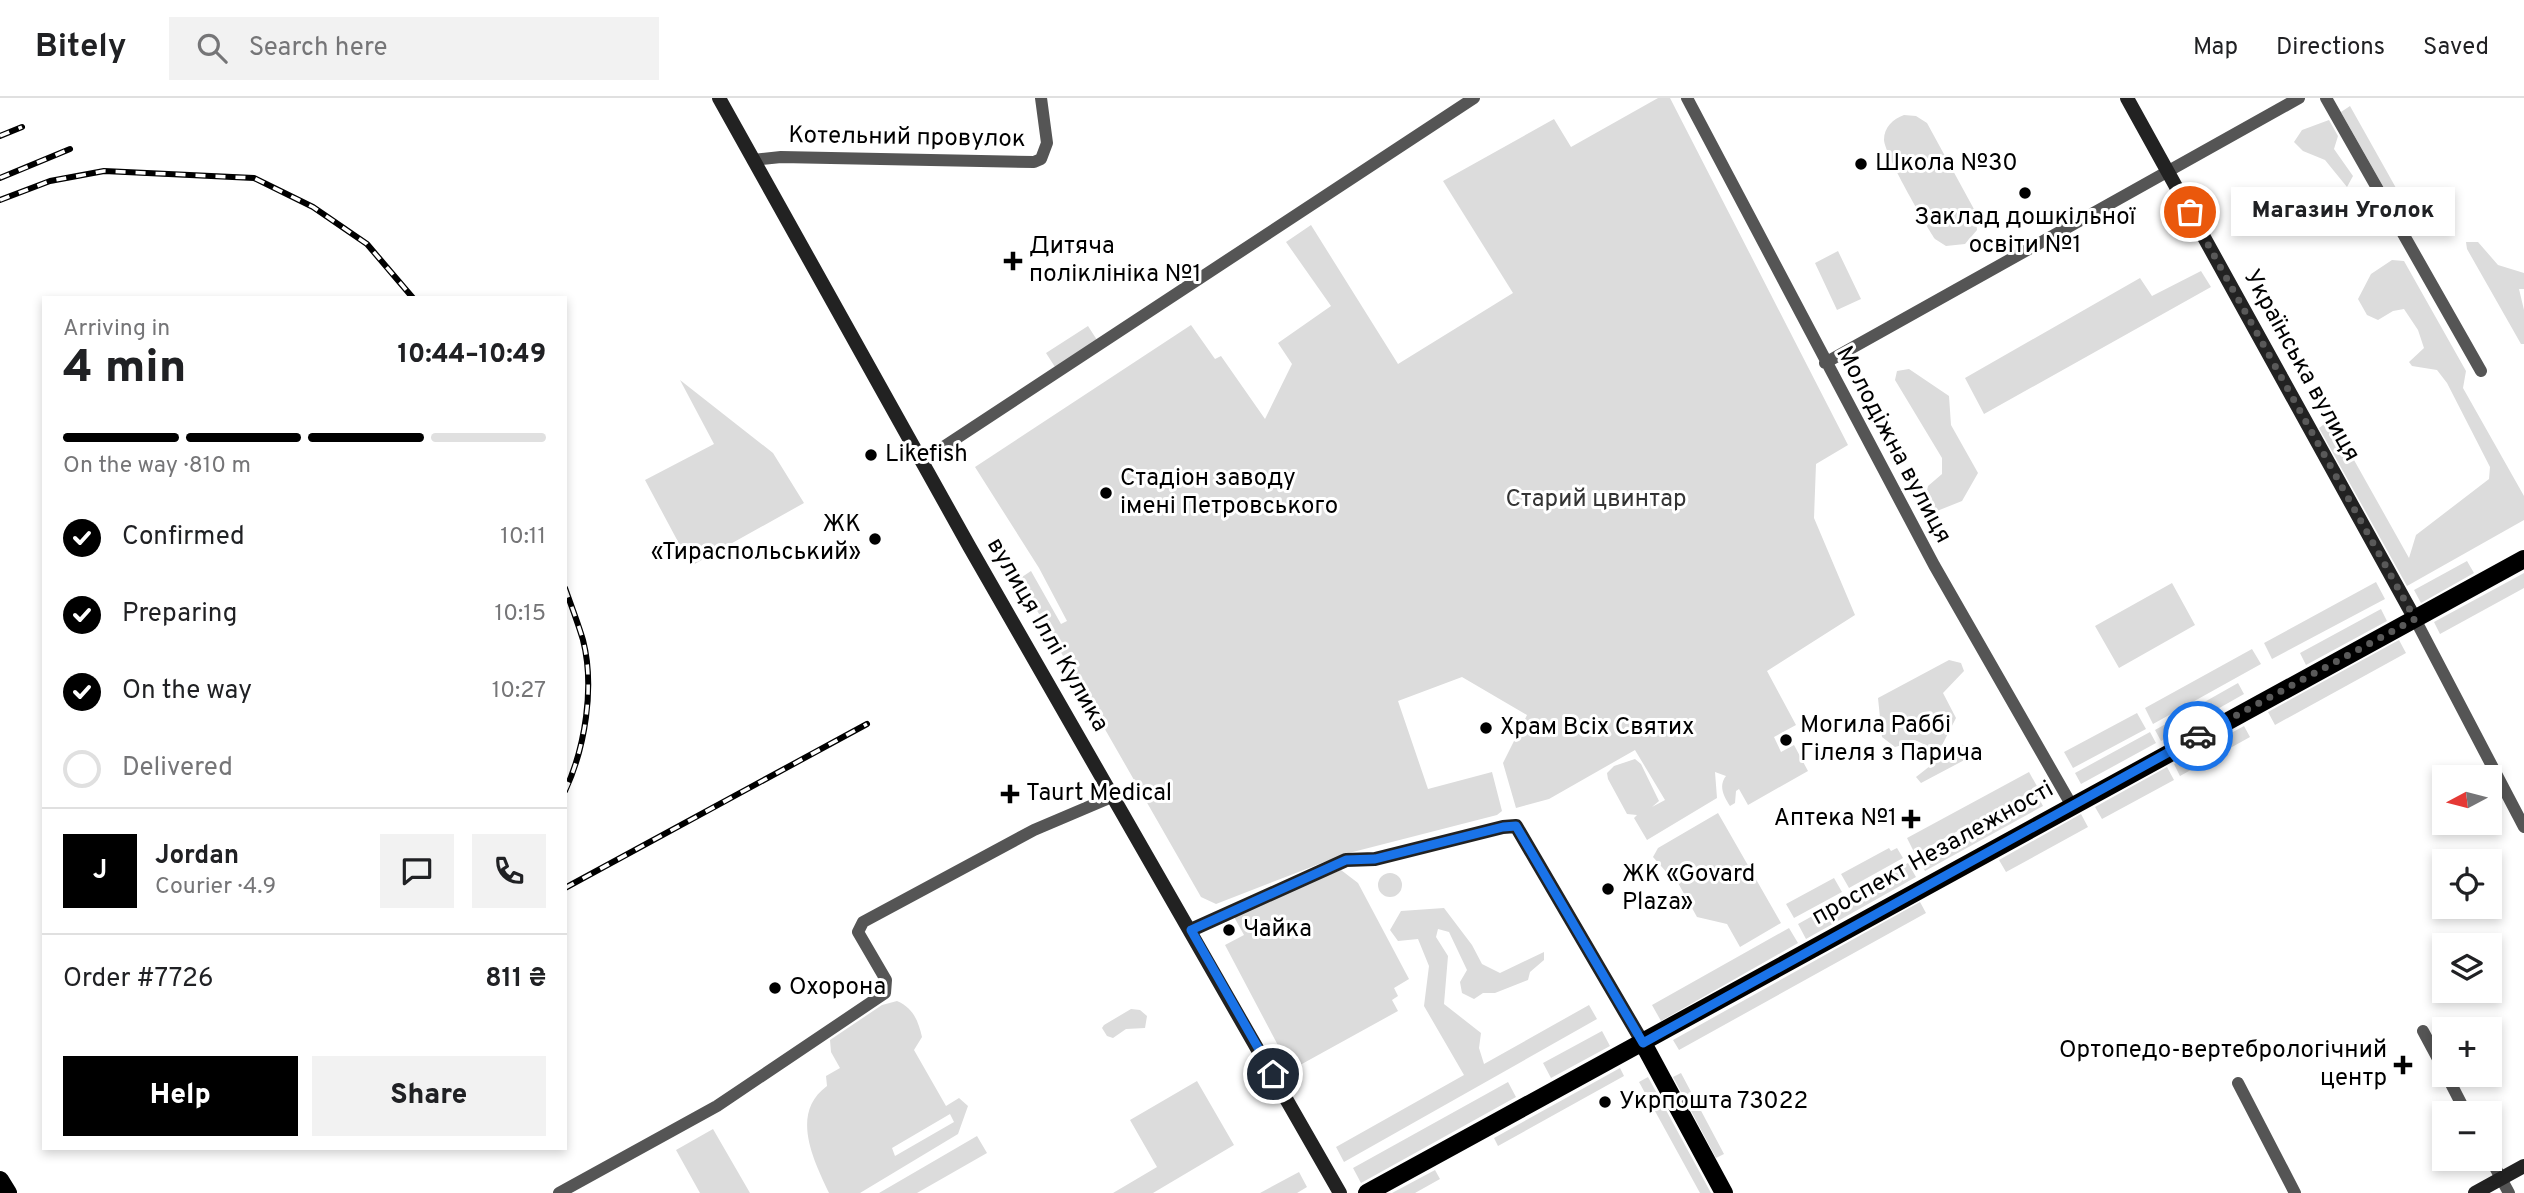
<!DOCTYPE html>
<meta charset="utf-8">
<style>
body{margin:0;font-family:Overpass,sans-serif;background:#f2f2f2;color:#202124;height:100vh;display:flex;flex-direction:column;font-size:26px;white-space:nowrap}
*{box-sizing:border-box;margin:0}
p{font-size:23px;color:#757577}
.icon{flex:none;width:38px;height:38px;fill:none;stroke:currentColor;stroke-width:2;stroke-linecap:round;stroke-linejoin:round}
.map{position:relative;flex:1;overflow:hidden}
.details{position:absolute;left:42px;top:198px;width:525px;height:854px;display:flex;flex-direction:column;background:#fff;border-radius:0px;box-shadow:0 4px 10px #0003}
.details>*{flex:none}
.needle{width:46px;rotate:263deg}
.tools{position:absolute;left:2432px;top:667px;display:grid;gap:14px}
.tools a{display:grid;place-items:center;width:70px;height:70px;border-radius:0px;background:#fff;box-shadow:0 4px 10px #0003;font-size:35px}
.pin{position:absolute;display:grid;place-items:center;width:60px;height:60px;color:#fff;margin:-30px;border:4px solid #fff;border-radius:50%;box-shadow:0 2px 7px #0007}
.courier{position:absolute;display:grid;place-items:center;width:70px;height:70px;margin:-35px;border:5px solid #1a73e8;border-radius:50%;background:#fff;color:#222;box-shadow:0 2px 9px #0007}
.bubble{position:absolute;height:49px;border-radius:0px;background:#fff;box-shadow:0 4px 10px #0003;font-size:23px;font-weight:800;line-height:49px;text-align:center}
.overview em{font-style:normal;font-weight:800}
.overview div{display:flex;flex-direction:column-reverse}
.overview{display:flex;align-items:center;justify-content:space-between;height:119px;padding:0 21px}
h1{font-size:46px;font-weight:800;line-height:52px}
.bar{display:grid;grid-template-columns:repeat(4,1fr);gap:10px 7px;align-content:center;height:84px;padding:0 21px}
.bar i{height:9px;border-radius:5px;background:#e0e0e0}
.bar .selected{background:#000}
.bar p{grid-column:span 4}
.line{display:flex;align-items:center;gap:18px;padding:0 21px;border-top:2px solid #e0e0e0}
.line div{flex:1}
.round{display:grid;place-items:center;flex:none;width:74px;height:74px;border-radius:0px;background:#f2f2f2}
ol{padding:0 21px;list-style:none}
li{display:flex;align-items:center;gap:21px;height:77px}
li p{margin-inline-start:auto}
li .icon{padding:7px;border-radius:50%;background:#000;color:#fff;stroke-width:4}
li:last-child{color:#757577}
li i{width:38px;height:38px;border:4px solid #e0e0e0;border-radius:50%}
.button{display:flex;gap:14px;margin-top:auto;padding:14px 21px}
.button a{flex:1;height:80px;border-radius:0px;background:#000;color:#fff;font-size:28px;font-weight:800;line-height:80px;text-align:center}
.button a+a{background:#f2f2f2;color:#202124}
header{display:flex;align-items:center;gap:42px;box-sizing:border-box;height:98px;padding:0 35px;background:#fff;border-bottom:2px solid #e0e0e0}
header strong{font-size:33px}
nav{display:flex;gap:38px;margin-inline-start:auto;font-size:24px}
.search{width:490px;height:63px;background:#f2f2f2;display:flex;align-items:center;gap:18px;box-sizing:border-box;padding:0 24px;border-radius:0px;color:#757577;font-size:26px}
.map>svg:first-child{display:block}
.green{fill:#dcdcdc;fill-rule:evenodd}
.lines{fill:none;stroke-linecap:round;stroke-linejoin:round}
.street{stroke:#555;stroke-width:12}
.secondary{stroke:#222;stroke-width:14}
.primary{stroke:#000;stroke-width:18}
.rail-casing{stroke:#000;stroke-width:6}
.rail{stroke:#fff;stroke-width:3.5;stroke-dasharray:10;stroke-linecap:butt}
.done{stroke:#595959;stroke-width:7;stroke-dasharray:0 12.6}
.route{stroke:#1a73e8;stroke-width:9}
.poi-dot{fill:#000;stroke:#fff;stroke-width:2.5}
.labels{text-anchor:middle;dominant-baseline:central;stroke-width:6;stroke-linejoin:round;paint-order:stroke}
.street-label{font-size:24px;fill:#000;stroke:#fff}
.poi-label{font-size:24px;fill:#000;stroke:#fff;text-anchor:start}
.park-label{font-size:24px;fill:#333;stroke:#fff}
</style>
<header>
<strong>Bitely</strong>
<div class="search"><svg class="icon" aria-label="search" viewBox="0 0 24 24"><circle cx="10" cy="10" r="6"/><path d="M15 15l6 6"/></svg>Search here</div>
<nav><a>Map</a><a>Directions</a><a>Saved</a></nav>
</header>
<div class="map">
<svg width="2524" height="1095" viewBox="0 0 2524 1095">
<rect width="100%" height="100%" fill="#fff"/>
<!-- green -->
<path class="green" d="M1658,0H1670L1848,347L1816,366L1814,420L1855,517L1767,573L1796,627L1774,639L1781,654L1794,647L1808,673L1748,707L1739,691L1736,693L1735,705L1730,708C1724,699 1718,688 1726,678L1715,674L1717,700L1647,742L1634,720L1637,717L1627,716L1608,681L1607,675L1614,668L1635,661L1641,666L1659,703L1652,709L1665,702L1635,652L1549,701L1516,710L1503,665L1527,617L1462,579L1398,603L1428,691L1492,674L1502,713L1497,717L1345,756L1216,806L1201,799L1019,481L1031,473L1061,526L1067,523L1039,470L975,369L1191,227L1215,261L1221,258L1265,321L1292,266L1278,245L1331,208L1286,144L1311,127L1398,266L1513,195L1443,83L1554,21L1571,49Z
M2350,8L2405,106L2396,111L2341,14Z
M1904,17L1916,18L1927,25L1975,113L1977,132L1965,146L1946,148L1935,141C1925,126 1885,57 1884,42C1884,29 1893,21 1904,17Z
M2329,22L2338,38L2334,51L2353,78L2347,89L2325,62L2303,53L2294,44L2302,32Z
M2466,144H2478L2498,167L2524,175V191H2519L2524,212V246H2521L2467,151Z
M1838,153L1861,201L1837,212L1815,165Z
M2392,162L2404,163L2466,273L2463,290L2524,398V422L2407,488L2319,330L2331,321L2409,460L2416,437L2489,381L2490,369L2447,285L2437,272L2412,268L2409,264L2424,250L2418,232L2404,211L2393,213L2378,222L2367,217L2358,201L2371,176Z
M2201,173L2211,189L1984,316L1965,280L2140,180L2152,198Z
M1088,228L1097,242L1055,269L1046,255Z
M1909,271L1949,298L1951,327L1978,375L1962,403L1937,413L1925,402L1928,388L1942,376V360L1895,282L1897,273Z
M680,282L773,355L804,405L691,468L645,382L714,346Z
M2467,463L2474,475L2421,505L2414,492Z
M2524,475V490L2440,536L2434,524Z
M2376,484L2385,501L2272,561L2264,545Z
M2172,485L2195,527L2119,570L2095,528Z
M2381,511L2387,523L2306,567L2300,555Z
M2399,542L2406,555L2275,627L2268,614Z
M2252,551L2261,566L2153,626L2145,610Z
M1949,562L1961,565L1964,573L1943,595L1956,620L1941,649L1932,650L1917,643L1895,649L1882,639L1878,600Z
M2238,585L2244,596L2161,643L2155,632Z
M2137,615L2146,631L2073,670L2064,654Z
M2244,628L2250,639L2180,678L2174,666Z
M2150,634L2156,645L2081,686L2075,675Z
M1958,646L1969,648L1972,658L1921,685L1916,679Z
M2167,669L2174,682L2102,721L2095,709Z
M2029,674L2038,690L1915,756L1907,740Z
M2036,695L2043,708L1925,773L1918,760Z
M1718,715L1781,825L1740,849L1727,826L1697,819L1673,776L1669,777L1653,759L1658,750Z
M2081,716L2088,729L2006,774L1999,762Z
M1889,750L1891,753L1897,750L1903,760L1849,790L1841,776Z
M1908,765L1916,779L1806,841L1798,826Z
M1341,772L1358,785L1409,881L1394,890L1398,898L1392,902L1398,913L1291,972L1225,847L1244,837L1233,817Z
M1378 787a12 12 0 1 1 24 0a12 12 0 1 1-24 0Z
M1834,780L1842,794L1794,820L1786,806Z
M1920,804L1926,815L1679,952L1673,942Z
M1444,810L1472,847L1482,866L1500,875L1544,854V862L1530,874L1528,882L1495,895H1483L1474,901L1462,895L1460,884L1467,872L1449,834L1438,831L1436,839L1448,858L1444,906L1481,935L1479,950L1484,966L1589,907L1597,921L1344,1064L1336,1049L1464,977L1424,908L1429,868L1418,841L1398,843L1390,832L1401,813Z
M1789,830L1798,845L1661,923L1652,907Z
M897,903C913,910 918,922 922,939L914,952L946,1008L959,1000L968,1008L958,1036L860,1095H829C813,1061 790,1015 827,988L826,978L840,970L831,954L830,942L882,907ZM950,1016L954,1024L895,1058L892,1050Z
M1131,911L1140,912L1147,918L1145,930L1126,931L1113,940L1107,938L1102,930L1104,927Z
M1602,933L1610,948L1551,980L1543,965Z
M1620,970L1624,978L1498,1048L1494,1040Z
M1681,975L1724,1056L1716,1060L1673,979Z
M1648,979L1711,1095H1700L1639,984Z
M1197,983L1234,1047L1153,1095H1113L1157,1069L1130,1022Z
M1508,984L1516,999L1361,1085L1353,1070Z
M713,1031L750,1095H700L676,1052Z
M977,1038L987,1055L917,1095H879Z
M1435,1072L1440,1081L1415,1095H1392Z
M1299,1074L1307,1089L1297,1095H1260Z"/>
<g class="lines">
<!-- street -->
<path class="street" d="M1687,0L1934,467L2072,708
M2326,0L2481,273
M753,62L781,59L1034,64L1041,61L1047,45L1041,0
M1825,265L2299,0
M922,363L1474,0
M2415,521L2524,729
M2423,933L2445,974
M2446,976L2466,1015
M2238,985L2295,1095
M2490,1060L2509,1095
M559,1095L717,1008L885,895L886,882L858,834L863,824L1034,732L1114,698"/>
<!-- secondary -->
<path class="secondary" d="M719,0L969,448L1340,1095
M2127,0L2415,521
M1191,832L1346,762L1375,761L1503,729L1516,728L1643,945
M2475,1095L2524,1068"/>
<!-- primary -->
<path class="primary" d="M1643,945L1724,1095
M0,1082L8,1095
M1367,1095L2524,461"/>
<defs>
<path id="rail" d="M0,38L22,29
M0,80L70,51
M0,102L50,83L104,73L254,80L313,109L367,146L413,200
M565,490C571,507 578,525 583,542C595,589 585,650 565,693
M565,790L867,626"/>
</defs>
<!-- rail casing -->
<use href="#rail" class="rail-casing"/>
<!-- rail -->
<use href="#rail" class="rail"/>
</g>
<g class="lines">
<!-- done -->
<path class="done" d="M2190,114L2415,521L2198,638"/>
<!-- route -->
<path class="route" d="M1273,976L1191,832L1346,762L1375,761L1503,729L1516,728L1643,945L2198,638"/>
</g>
<!-- markers -->
<g class="poi-dot">
<circle cx="1861" cy="66" r="7"/>
<circle cx="2025" cy="95" r="7"/>
<path d="M1009.5 152.5h7v7h7v7h-7v7h-7v-7h-7v-7h7z"/>
<circle cx="871" cy="357" r="7"/>
<circle cx="1106" cy="395" r="7"/>
<circle cx="875" cy="441" r="7"/>
<circle cx="1486" cy="630" r="7"/>
<circle cx="1786" cy="642" r="7"/>
<path d="M1006.5 685.5h7v7h7v7h-7v7h-7v-7h-7v-7h7z"/>
<path d="M1907.5 710.5h7v7h7v7h-7v7h-7v-7h-7v-7h7z"/>
<circle cx="1608" cy="791" r="7"/>
<circle cx="1229" cy="832" r="7"/>
<circle cx="775" cy="890" r="7"/>
<path d="M2399.5 956.5h7v7h7v7h-7v7h-7v-7h-7v-7h7z"/>
<circle cx="1605" cy="1004" r="7"/>
</g>
<g class="labels">
<!-- street labels -->
<g class="street-label">
<text transform="translate(907 40) rotate(1)">Котельний провулок</text>
<text transform="translate(2301 268) rotate(61)">Українська вулиця</text>
<text transform="translate(1893 347) rotate(62)">Молодіжна вулиця</text>
<text transform="translate(1047 537) rotate(60)">вулиця Іллі Кулика</text>
<text transform="translate(1933 756) rotate(-29)">проспект Незалежності</text>
</g>
<!-- poi labels -->
<g class="poi-label">
<text x="1875" y="66">Школа №30</text>
<text x="2025" y="120" text-anchor="middle">Заклад дошкільної<tspan x="2025" dy="28">освіти №1</tspan></text>
<text x="1029" y="149">Дитяча<tspan x="1029" dy="28">поліклініка №1</tspan></text>
<text x="885" y="357">Likefish</text>
<text x="1120" y="381">Стадіон заводу<tspan x="1120" dy="28">імені Петровського</tspan></text>
<text x="861" y="427" text-anchor="end">ЖК<tspan x="861" dy="28">«Тираспольський»</tspan></text>
<text x="1800" y="628">Могила Раббі<tspan x="1800" dy="28">Гілеля з Парича</tspan></text>
<text x="1500" y="630">Храм Всіх Святих</text>
<text x="1026" y="696">Taurt Medical</text>
<text x="1897" y="721" text-anchor="end">Аптека №1</text>
<text x="1622" y="777">ЖК «Govard<tspan x="1622" dy="28">Plaza»</tspan></text>
<text x="1243" y="832">Чайка</text>
<text x="789" y="890">Охорона</text>
<text x="2387" y="953" text-anchor="end">Ортопедо-вертебрологічний<tspan x="2387" dy="28">центр</tspan></text>
<text x="1619" y="1004">Укрпошта 73022</text>
</g>
<!-- park labels -->
<g class="park-label">
<text x="1596" y="402">Старий цвинтар</text>
</g>
</g>
</svg>
<div class="tools">
<a><svg class="needle" viewBox="-14 -14 28 28"><path d="M0-13l5 13h-10z" fill="#e53935"/><path d="M0 13l5-13h-10z" fill="#757577"/></svg></a>
<a><svg class="icon" aria-label="locate" viewBox="0 0 24 24"><circle cx="12" cy="12" r="6"/><path d="M12 2v4M12 18v4M2 12h4M18 12h4"/></svg></a>
<a><svg class="icon" aria-label="layers" viewBox="0 0 24 24"><path d="M12 4l9 5-9 5-9-5zM3 14l9 5 9-5"/></svg></a>
<a>+</a>
<a>−</a>
</div>
<div class="pin" style="left:2190px;top:114px;background:#ea580c"><svg class="icon" aria-label="bag" viewBox="0 0 24 24"><path d="M5 8h14l-1 12H6zM9 8a3 3 0 0 1 6 0"/></svg></div>
<div class="pin" style="left:1273px;top:976px;background:#1f2937"><svg class="icon" aria-label="home" viewBox="0 0 24 24"><path d="M3 11l9-7 9 7M6 9v11h12V9"/></svg></div>
<div class="courier" style="left:2198px;top:638px"><svg class="icon" aria-label="car" viewBox="0 0 24 24"><path d="M5 17H2v-5l4-1 3-4h7l3 4 3 1v5h-3M9 17h6M6 11h13"/><circle cx="7" cy="17" r="2"/><circle cx="17" cy="17" r="2"/></svg></div>
<div class="bubble" style="left:2231px;top:89px;width:224px">Магазин Уголок</div>
<section class="details">
<div class="overview"><div><h1>4 min</h1><p>Arriving in</p></div><em>10:44–10:49</em></div>
<div class="bar"><i class="selected"></i><i class="selected"></i><i class="selected"></i><i></i><p>On the way · 810 m</p></div>
<ol>
<li><svg class="icon" aria-label="check" viewBox="0 0 24 24"><path d="M5 12l5 5 9-10"/></svg>Confirmed<p>10:11</p></li>
<li><svg class="icon" aria-label="check" viewBox="0 0 24 24"><path d="M5 12l5 5 9-10"/></svg>Preparing<p>10:15</p></li>
<li><svg class="icon" aria-label="check" viewBox="0 0 24 24"><path d="M5 12l5 5 9-10"/></svg>On the way<p>10:27</p></li>
<li><i></i>Delivered</li>
</ol>
<div class="line" style="height:126px"><b class="round" style="background:#000;color:#fff">J</b><div><b>Jordan</b><p>Courier · 4.9</p></div><a class="round"><svg class="icon" aria-label="chat" viewBox="0 0 24 24"><path d="M4 5h16v11H9l-5 4z"/></svg></a><a class="round"><svg class="icon" aria-label="phone" viewBox="0 0 24 24"><path d="M5 4h4l2 5-3 2q2 4 5 5l2-3 5 2v4C11 20 4 13 5 4z"/></svg></a></div>
<div class="line" style="height:91px"><div>Order #7726</div><b>811 ₴</b></div>
<div class="button"><a>Help</a><a>Share</a></div>
</section>
</div>
